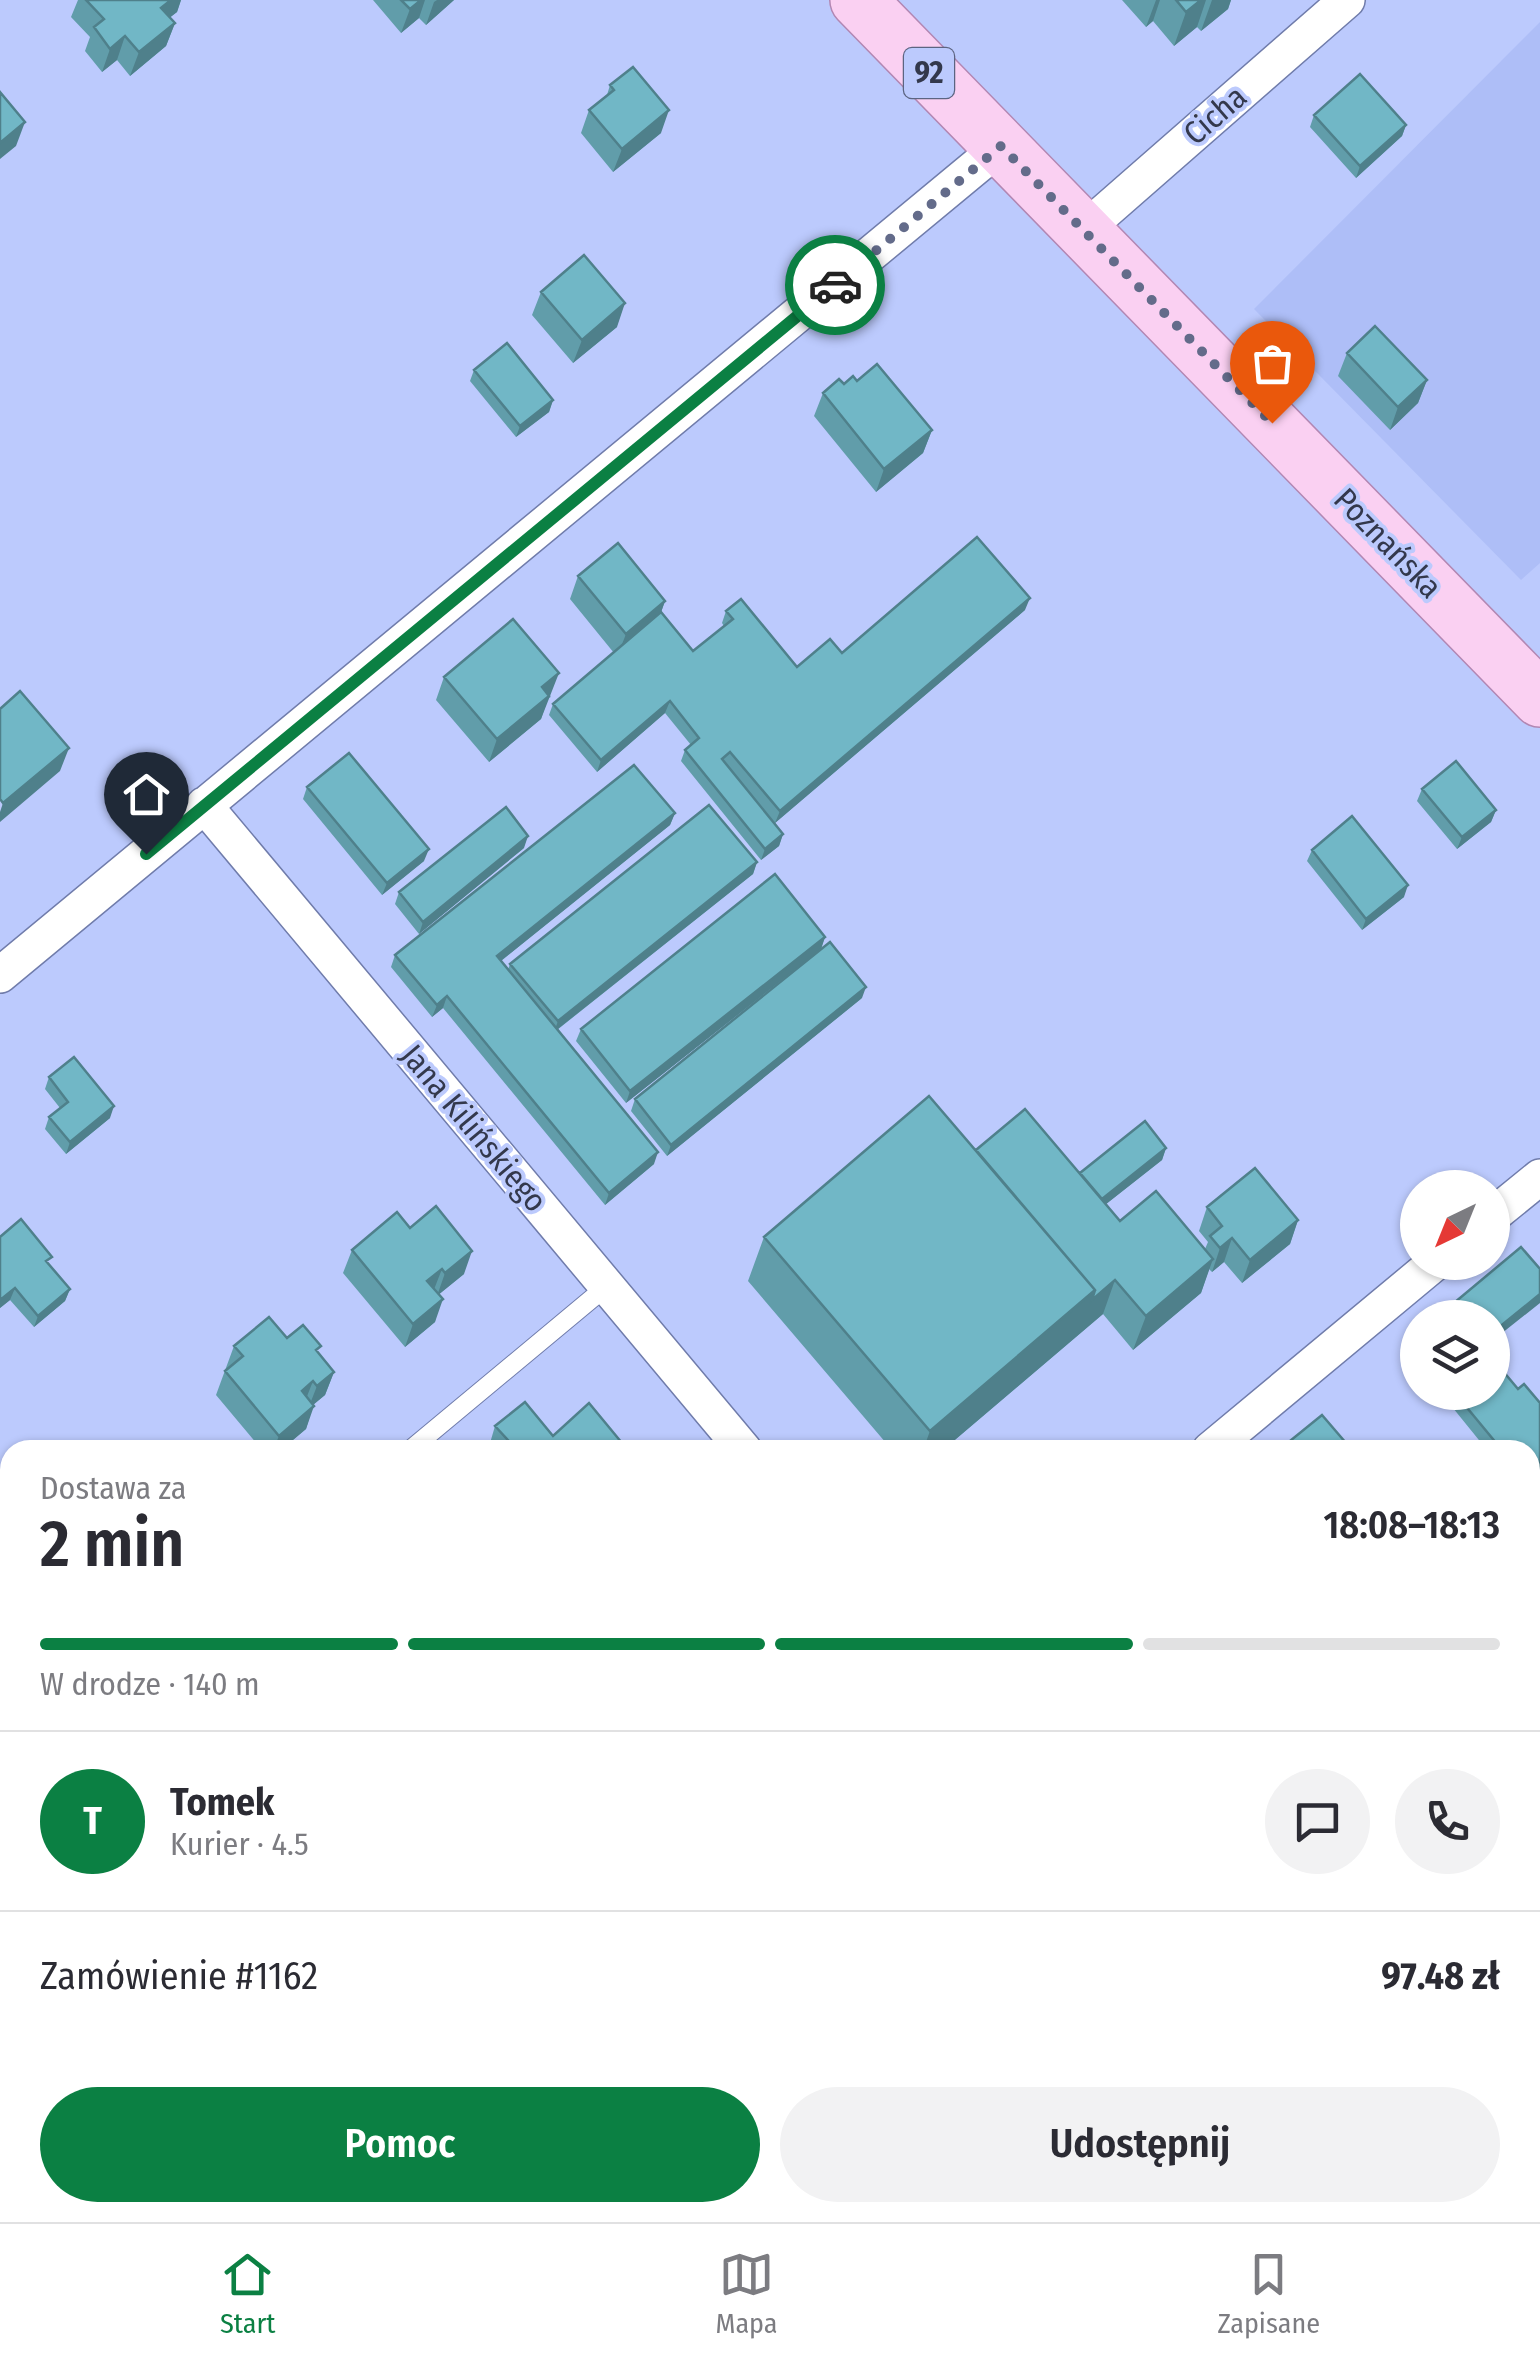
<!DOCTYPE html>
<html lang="pl">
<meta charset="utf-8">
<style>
body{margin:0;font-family:"Fira Sans Condensed",sans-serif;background:#f2f2f3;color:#2b2b33;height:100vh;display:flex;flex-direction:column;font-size:38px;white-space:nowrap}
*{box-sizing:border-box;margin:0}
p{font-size:32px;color:#7c7c81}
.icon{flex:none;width:55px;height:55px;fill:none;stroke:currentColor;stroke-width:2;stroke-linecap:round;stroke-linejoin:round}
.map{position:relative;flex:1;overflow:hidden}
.panel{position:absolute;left:0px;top:1440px;width:1540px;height:782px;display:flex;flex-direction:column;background:#fff;border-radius:30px 30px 0 0;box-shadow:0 2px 8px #0004}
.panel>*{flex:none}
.needle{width:65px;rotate:223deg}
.fabs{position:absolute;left:1400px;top:1170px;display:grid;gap:20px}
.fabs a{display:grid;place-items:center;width:110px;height:110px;border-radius:50%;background:#fff;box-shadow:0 2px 8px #0004;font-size:50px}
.pin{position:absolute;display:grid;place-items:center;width:85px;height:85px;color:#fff;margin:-102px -42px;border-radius:50% 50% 50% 0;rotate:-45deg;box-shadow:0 0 10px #0007}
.pin .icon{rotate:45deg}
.courier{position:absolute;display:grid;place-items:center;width:100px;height:100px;margin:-50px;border:8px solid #0b8043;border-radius:50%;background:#fff;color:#222;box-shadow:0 2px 12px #0007}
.head em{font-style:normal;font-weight:600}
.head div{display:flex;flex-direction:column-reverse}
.head{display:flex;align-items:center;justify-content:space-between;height:170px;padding:0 40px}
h1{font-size:65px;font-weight:600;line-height:75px}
.bar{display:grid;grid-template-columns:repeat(4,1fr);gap:15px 10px;align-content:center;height:120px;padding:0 40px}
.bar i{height:12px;border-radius:8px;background:#e1e1e2}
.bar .active{background:#0b8043}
.bar p{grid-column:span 4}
.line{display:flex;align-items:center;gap:25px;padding:0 40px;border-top:2px solid #e1e1e2}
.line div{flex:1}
.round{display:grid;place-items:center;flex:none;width:105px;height:105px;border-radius:52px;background:#f2f2f3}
.primary-button{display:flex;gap:20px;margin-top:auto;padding:20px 40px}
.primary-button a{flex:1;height:115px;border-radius:60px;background:#0b8043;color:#fff;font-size:40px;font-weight:600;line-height:115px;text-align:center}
.primary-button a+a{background:#f2f2f3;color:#2b2b33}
.tabs{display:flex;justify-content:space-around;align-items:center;height:140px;border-top:2px solid #e1e1e2;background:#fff;font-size:28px;color:#7c7c81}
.tabs a{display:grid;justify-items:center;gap:5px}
.tabs .active{color:#0b8043}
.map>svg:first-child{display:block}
.built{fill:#aebef7}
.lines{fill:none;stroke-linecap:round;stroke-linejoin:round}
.service-casing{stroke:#707cab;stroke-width:20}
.minor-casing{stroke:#707cab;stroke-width:38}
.primary-casing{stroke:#b287b3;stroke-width:58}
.service{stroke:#fff;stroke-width:18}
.minor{stroke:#fff;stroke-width:35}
.primary{stroke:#fad0f2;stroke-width:55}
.wall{fill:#619daa}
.shaded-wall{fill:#4f808b}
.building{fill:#71b7c6;stroke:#4f808b;stroke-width:2.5}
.done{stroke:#636b8a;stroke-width:10;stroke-dasharray:0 18}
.route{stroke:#0b8043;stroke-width:12}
.labels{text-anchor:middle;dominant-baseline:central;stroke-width:8;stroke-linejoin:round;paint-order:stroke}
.shield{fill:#bccafd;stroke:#5c6481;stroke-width:2.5}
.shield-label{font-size:30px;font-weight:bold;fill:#33384c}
.street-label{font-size:32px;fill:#33384c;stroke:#bccafd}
</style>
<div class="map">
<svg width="1540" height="2222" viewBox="0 0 1540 2222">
<rect width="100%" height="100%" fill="#bccafd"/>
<!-- built -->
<path class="built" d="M1540,22V563L1521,580L1254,309Z"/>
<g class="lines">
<defs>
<path id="service" d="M410,1450L607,1286"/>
<path id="minor" d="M1084,230L1347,0
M204,805L744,1450
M0,975L1001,146
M1492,1216L1540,1177
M1210,1450L1436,1262
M1364,2212L1371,2222
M281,2222L292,2212"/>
<path id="primary" d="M858,0L1540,699"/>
</defs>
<!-- service casing -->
<use href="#service" class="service-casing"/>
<!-- minor casing -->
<use href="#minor" class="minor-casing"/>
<!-- primary casing -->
<use href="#primary" class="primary-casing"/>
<!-- service -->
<use href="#service" class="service"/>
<!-- minor -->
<use href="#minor" class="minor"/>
<!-- primary -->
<use href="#primary" class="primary"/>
</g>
<!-- wall -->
<path class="wall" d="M78,0H181L177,12L170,17L175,23L166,46L130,76L117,60L102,72L85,51L90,37L71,17Z
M373,0H454L426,25L419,18L401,33Z
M1122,0H1231L1228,9L1201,31L1197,27L1174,46L1153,21L1146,27Z
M610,85L661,133L613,172L581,133L589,110L607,95Z
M1314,115L1406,125L1402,136L1356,178L1310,127Z
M541,292L617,327L573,363L532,315Z
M1347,353L1427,380L1418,403L1390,430L1338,376Z
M474,370L553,400L549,412L516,437L470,381Z
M857,381L932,430L923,453L876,492L814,416L823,393L844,384Z
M578,576L665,601L661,612L693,651L724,626L722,623L726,611L797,667L842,653L1025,610L775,823L783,834L779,846L761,860L681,761L685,750L691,745L665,713L597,772L549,715L553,704L614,653L570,599Z
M444,677L551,697L548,698L541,719L489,762L436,700Z
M307,787L424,861L382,895L303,799Z
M1422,789L1496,810L1491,822L1457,849L1417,801Z
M675,813L670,825L501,961L508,970L510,964L757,862L753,874L557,1030L654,1164L605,1205L443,1008L432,1017L391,967L395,955Z
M524,848L419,934L395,904L399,892Z
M1312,850L1404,897L1362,930L1307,861Z
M825,937L821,949L626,1103L576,1041L581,1029Z
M862,998L667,1156L631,1111L635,1099Z
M49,1077L110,1118L66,1154L45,1129L49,1117L60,1108L45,1089Z
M1166,1148L1162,1160L1106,1204L1120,1221L1205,1249L1208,1242L1199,1231L1207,1207L1298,1220L1290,1244L1242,1283L1224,1262L1212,1272L1209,1269L1201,1293L1133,1350L1103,1314L943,1450H892L748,1281L764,1237L976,1150L1080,1173Z
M0,1237L49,1264L70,1289L65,1301L34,1327L10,1300L0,1308Z
M352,1250L464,1274L439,1294L435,1322L405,1347L343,1273Z
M1418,1332V1366L1405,1351L1409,1339Z
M287,1338L318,1353L334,1372L325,1395L313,1405L306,1429L281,1450H262L216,1395L234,1346Z
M1518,1389L1540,1403V1513L1530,1501V1450H1487L1440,1392H1492Z
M495,1426L553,1436L619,1450H488Z"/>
<!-- shaded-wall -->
<path class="shaded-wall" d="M171,0H181L177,12L153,31L161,8Z
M421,0H425L419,18L401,33L410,9Z
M437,0H454L426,25L434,2Z
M1156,0H1160L1153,21L1146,27Z
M1201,0H1206L1197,27L1174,46L1186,12Z
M1212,0H1231L1228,9L1201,31Z
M175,23L166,46L130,76L139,52Z
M125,36L117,60L102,72L110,49Z
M669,110L661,133L613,172L622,149Z
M25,122L16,146L0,159V143Z
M1406,125L1402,136L1356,178L1360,166Z
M625,303L617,327L573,363L582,340Z
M1427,380L1418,403L1390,430L1398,407Z
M553,400L549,412L516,437L520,426Z
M932,430L923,453L876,492L884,469Z
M1030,598L1025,610L775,823L780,811Z
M665,601L657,624L617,657L626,634Z
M559,673L541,719L489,762L497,739L542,687Z
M670,701L665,713L597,772L601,760Z
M69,748L60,771L0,822V812L3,803Z
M1496,810L1491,822L1457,849L1462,837Z
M675,813L670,825L492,968L497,956Z
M783,834L779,846L761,860L765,849Z
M528,836L524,848L419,934L423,922Z
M429,849L424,861L382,895L387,883Z
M757,862L753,874L554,1032L558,1021Z
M1408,885L1404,897L1362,930L1366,919Z
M825,937L821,949L626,1103L630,1091Z
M866,987L862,998L667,1156L671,1145Z
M447,996L443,1008L432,1017L437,1005Z
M114,1106L110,1118L66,1154L70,1142Z
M1166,1148L1162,1160L1096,1212L1100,1201Z
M658,1152L654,1164L605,1205L609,1193Z
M1298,1220L1290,1244L1242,1283L1250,1260Z
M1232,1238L1224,1262L1212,1272L1220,1248Z
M472,1251L464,1274L437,1296L445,1273Z
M1213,1259L1201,1293L1133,1350L1146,1316Z
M442,1269L433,1292L427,1281Z
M1115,1280L1103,1314L943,1450H923L930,1431L1095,1290Z
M15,1288L10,1300L0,1308V1300Z
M70,1289L65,1301L34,1327L38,1316Z
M1540,1294V1303L1492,1341V1333Z
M443,1299L435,1322L405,1347L413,1324Z
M334,1372L325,1395L308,1409L317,1386Z
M313,1381L304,1404L302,1391Z
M314,1406L306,1429L281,1450H273L279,1436Z"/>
<!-- building -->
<path class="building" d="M86,0H171L161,8L175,23L139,52L125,36L110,49L94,27L104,19Z
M401,0H421L410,9Z
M1176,0H1201L1186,12Z
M633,67L669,110L622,149L589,110L614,90L610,85Z
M1360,74L1406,125L1360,166L1314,115Z
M0,92L25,122L0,143Z
M584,255L625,303L582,340L541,292Z
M1375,326L1427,380L1398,407L1347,353Z
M507,343L553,400L520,426L474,370Z
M877,364L932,430L884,469L823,393L839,379L844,384L853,376L857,381Z
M977,537L1030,598L780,811L730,752L722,759L783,834L765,849L685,750L699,738L670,701L601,760L553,704L661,612L693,651L733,619L726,611L741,599L797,667L830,639L842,653Z
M618,543L665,601L626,634L578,576Z
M513,619L559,673L542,687L549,696L497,739L444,677Z
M20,691L69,748L3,803L0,799V709Z
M349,753L429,849L387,883L307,787Z
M1456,761L1496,810L1462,837L1422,789Z
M634,765L675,813L497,956L658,1152L609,1193L447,996L437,1005L395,955Z
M709,805L757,862L558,1021L510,964Z
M506,807L528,836L423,922L399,892Z
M1352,816L1408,885L1366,919L1312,850Z
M775,874L825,937L630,1091L581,1029Z
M830,942L866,987L671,1145L635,1099Z
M74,1057L114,1106L70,1142L49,1117L68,1102L49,1077Z
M929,1096L1095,1290L930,1431L764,1237Z
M1025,1109L1120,1221L1156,1191L1213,1259L1146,1316L1115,1280L1092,1300L1095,1290L976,1150Z
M1145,1121L1166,1148L1102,1199L1080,1173Z
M1255,1168L1298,1220L1250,1260L1232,1238L1220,1248L1210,1236L1222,1226L1207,1207Z
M436,1206L472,1251L445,1273L442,1269L427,1281L443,1299L413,1324L352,1250L397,1212L410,1228Z
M21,1219L52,1257L46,1261L70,1289L38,1316L15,1288L0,1300V1237Z
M1521,1247L1540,1269V1294L1492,1333V1318H1436Z
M269,1317L287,1338L303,1325L321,1346L316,1350L334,1372L317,1386L313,1381L302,1391L314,1406L279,1436L225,1371L243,1356L234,1346Z
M1418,1332V1349L1409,1339Z
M1492,1358L1518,1389L1524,1384L1540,1403V1496L1530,1484V1450H1502L1454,1392H1492Z
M525,1402L553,1436L589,1403L622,1443L613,1450H517L495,1426Z
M1322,1415L1352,1450H1280V1449Z"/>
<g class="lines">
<!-- done -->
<path class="done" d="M835,285L1001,146L1272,423"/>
<!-- route -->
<path class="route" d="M146,854L835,285"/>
</g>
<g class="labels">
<!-- shield labels -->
<rect class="shield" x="904" y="48" width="50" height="50" rx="8"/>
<g class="shield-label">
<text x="929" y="73">92</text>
</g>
<!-- street labels -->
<g class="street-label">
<text transform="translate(1215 115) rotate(-41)">Cicha</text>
<text transform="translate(1388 543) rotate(46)">Poznańska</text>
<text transform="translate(474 1128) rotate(50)">Jana Kilińskiego</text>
</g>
</g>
</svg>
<div class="fabs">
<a><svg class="needle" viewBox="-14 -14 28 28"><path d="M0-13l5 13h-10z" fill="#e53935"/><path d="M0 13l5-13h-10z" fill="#7c7c81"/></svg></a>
<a><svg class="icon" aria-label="layers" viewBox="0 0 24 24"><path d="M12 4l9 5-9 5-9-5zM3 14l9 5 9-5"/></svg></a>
</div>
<div class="pin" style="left:1272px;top:423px;background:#ea580c"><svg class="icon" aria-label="bag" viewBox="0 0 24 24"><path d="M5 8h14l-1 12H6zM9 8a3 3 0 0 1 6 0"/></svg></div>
<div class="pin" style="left:146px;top:854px;background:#1f2937"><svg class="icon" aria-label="home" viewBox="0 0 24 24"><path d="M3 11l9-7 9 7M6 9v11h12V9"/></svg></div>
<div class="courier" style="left:835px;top:285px"><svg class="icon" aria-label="car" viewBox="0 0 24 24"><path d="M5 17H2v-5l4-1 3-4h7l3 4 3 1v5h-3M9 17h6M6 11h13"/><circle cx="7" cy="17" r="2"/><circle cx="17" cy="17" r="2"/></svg></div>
<section class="panel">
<div class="head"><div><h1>2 min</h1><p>Dostawa za</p></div><em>18:08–18:13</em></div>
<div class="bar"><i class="active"></i><i class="active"></i><i class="active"></i><i></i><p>W drodze · 140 m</p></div>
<div class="line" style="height:180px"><b class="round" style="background:#0b8043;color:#fff">T</b><div><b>Tomek</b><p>Kurier · 4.5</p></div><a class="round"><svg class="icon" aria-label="chat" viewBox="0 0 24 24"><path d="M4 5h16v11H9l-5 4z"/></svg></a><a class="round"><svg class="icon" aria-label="phone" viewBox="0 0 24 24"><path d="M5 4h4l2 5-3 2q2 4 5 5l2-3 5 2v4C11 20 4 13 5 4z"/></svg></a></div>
<div class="line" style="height:130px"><div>Zamówienie #1162</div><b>97.48 zł</b></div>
<div class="primary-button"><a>Pomoc</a><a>Udostępnij</a></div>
</section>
</div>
<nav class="tabs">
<a class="active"><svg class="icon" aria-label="home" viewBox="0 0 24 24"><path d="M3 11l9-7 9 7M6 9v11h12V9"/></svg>Start</a>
<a><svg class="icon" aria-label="map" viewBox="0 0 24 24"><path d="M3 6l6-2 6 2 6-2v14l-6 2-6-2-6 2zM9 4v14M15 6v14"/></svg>Mapa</a>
<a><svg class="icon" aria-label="saved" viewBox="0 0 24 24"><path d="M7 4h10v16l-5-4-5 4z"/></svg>Zapisane</a>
</nav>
